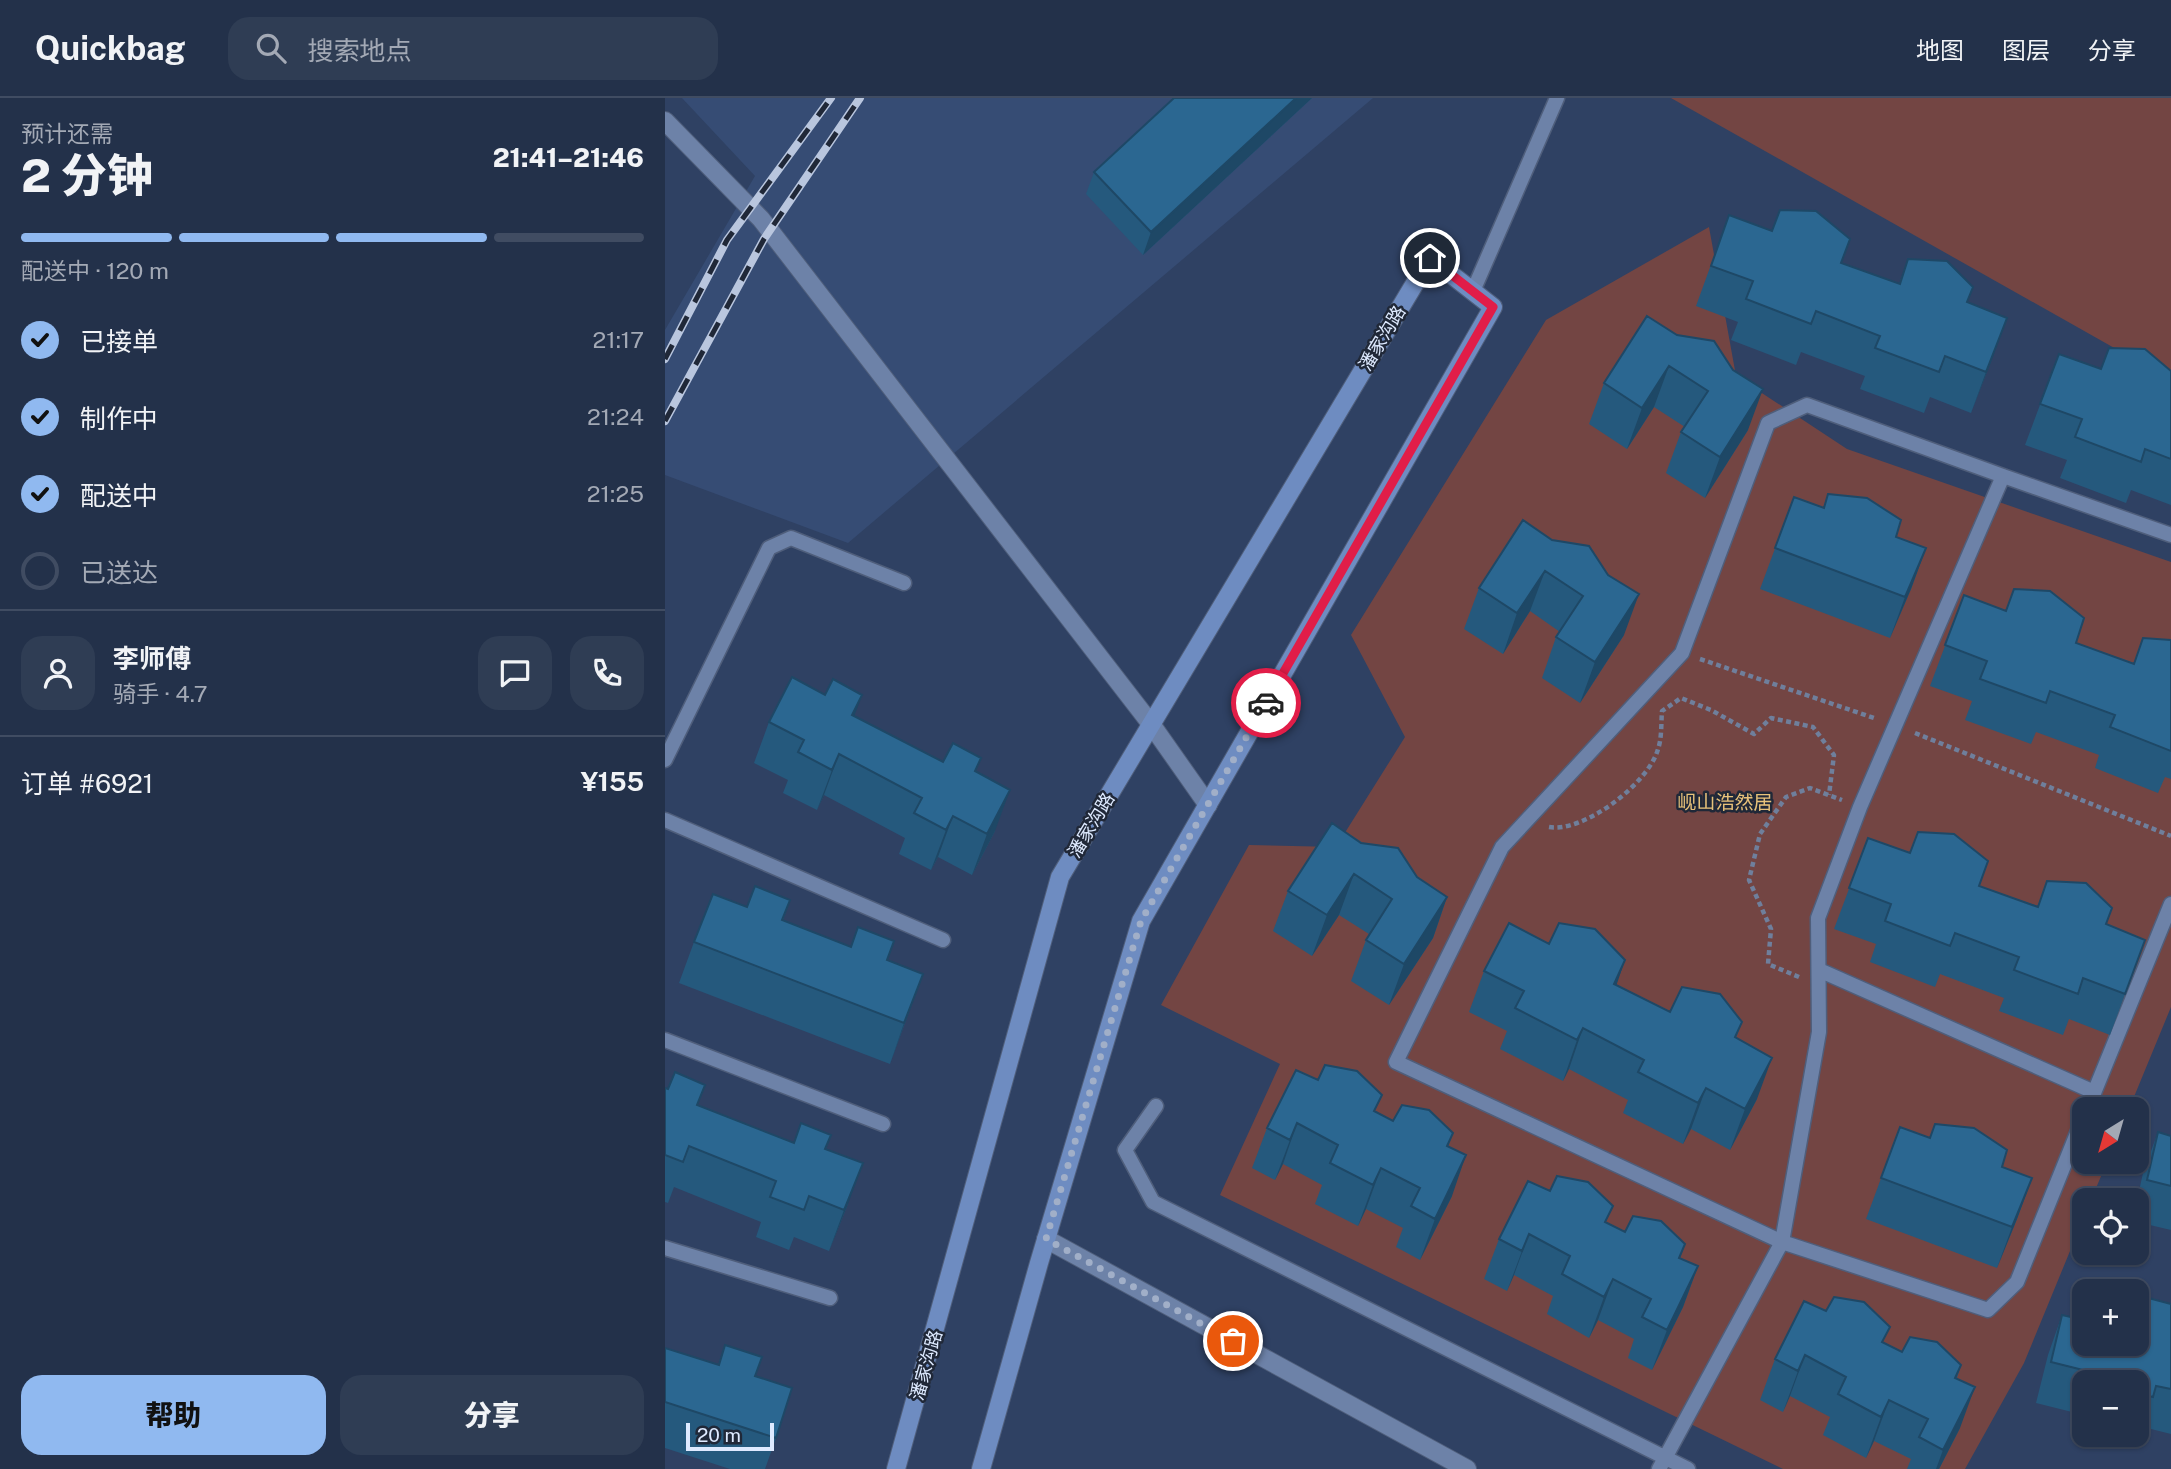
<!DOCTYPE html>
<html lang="zh">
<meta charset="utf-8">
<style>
body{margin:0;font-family:"Public Sans","Noto Sans SC",sans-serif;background:#2f3d54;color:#f1f3f6;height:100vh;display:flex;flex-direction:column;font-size:26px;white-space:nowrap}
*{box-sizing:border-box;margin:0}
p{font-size:23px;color:#a3a9b5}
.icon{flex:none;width:38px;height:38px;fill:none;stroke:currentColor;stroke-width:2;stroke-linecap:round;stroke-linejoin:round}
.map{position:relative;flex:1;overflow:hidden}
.side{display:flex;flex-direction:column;background:#23314a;width:665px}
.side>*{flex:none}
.needle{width:46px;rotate:217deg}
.fabs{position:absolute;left:1407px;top:999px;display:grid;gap:14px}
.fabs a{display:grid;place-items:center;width:77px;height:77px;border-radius:14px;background:#23314a;box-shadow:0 2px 5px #0004,0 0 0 2px #404c62;font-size:35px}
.scale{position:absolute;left:21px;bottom:18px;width:88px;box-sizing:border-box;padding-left:7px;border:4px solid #deeaff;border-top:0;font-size:19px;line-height:24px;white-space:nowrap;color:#deeaff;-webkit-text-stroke:5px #202838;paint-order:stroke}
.pin{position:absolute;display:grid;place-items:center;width:60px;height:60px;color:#fff;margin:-30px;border:4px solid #fff;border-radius:50%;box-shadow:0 2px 7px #0007}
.courier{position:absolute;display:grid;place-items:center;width:70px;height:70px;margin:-35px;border:5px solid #e11d48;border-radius:50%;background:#fff;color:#222;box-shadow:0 2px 9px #0007}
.summary em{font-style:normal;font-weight:800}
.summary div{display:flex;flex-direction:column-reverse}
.summary{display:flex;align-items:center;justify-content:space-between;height:119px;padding:0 21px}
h1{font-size:46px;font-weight:800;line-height:52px}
.bar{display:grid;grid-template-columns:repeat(4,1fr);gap:10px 7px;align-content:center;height:84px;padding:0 21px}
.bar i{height:9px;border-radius:5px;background:#404c62}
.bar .on{background:#90b9f0}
.bar p{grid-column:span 4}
.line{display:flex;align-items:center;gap:18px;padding:0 21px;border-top:2px solid #404c62}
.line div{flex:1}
.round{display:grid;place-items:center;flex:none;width:74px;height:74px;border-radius:21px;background:#2f3d54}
ol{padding:0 21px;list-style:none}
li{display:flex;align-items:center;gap:21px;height:77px}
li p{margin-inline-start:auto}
li .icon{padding:7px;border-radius:50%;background:#90b9f0;color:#111;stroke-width:4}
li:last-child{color:#a3a9b5}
li i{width:38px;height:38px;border:4px solid #404c62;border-radius:50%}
.button{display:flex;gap:14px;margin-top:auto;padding:14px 21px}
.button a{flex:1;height:80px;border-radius:21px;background:#90b9f0;color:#111;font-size:28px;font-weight:800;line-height:80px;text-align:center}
.button a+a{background:#2f3d54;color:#f1f3f6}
header{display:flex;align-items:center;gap:42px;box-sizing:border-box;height:98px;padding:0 35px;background:#23314a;border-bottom:2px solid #404c62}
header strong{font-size:33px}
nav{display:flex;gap:38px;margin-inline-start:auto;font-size:24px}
.search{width:490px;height:63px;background:#2f3d54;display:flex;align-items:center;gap:18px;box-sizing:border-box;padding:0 24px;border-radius:21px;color:#a3a9b5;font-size:26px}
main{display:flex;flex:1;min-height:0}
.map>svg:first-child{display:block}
.built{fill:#364c74}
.green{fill:#734543}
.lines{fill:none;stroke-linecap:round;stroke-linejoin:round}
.lane-casing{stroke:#4f5e7b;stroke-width:17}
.street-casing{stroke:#4f5e7b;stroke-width:20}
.secondary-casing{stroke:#4f5e7b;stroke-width:20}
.path{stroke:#6f7f9c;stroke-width:4.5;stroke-dasharray:5 3.5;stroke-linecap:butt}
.lane{stroke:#6d82a8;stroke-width:14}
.street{stroke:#6d82a8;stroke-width:18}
.secondary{stroke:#6e8cc1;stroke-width:18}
.rail-casing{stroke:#b9c6de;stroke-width:8}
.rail{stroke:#202838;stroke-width:5;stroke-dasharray:16;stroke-linecap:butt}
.wall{fill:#25597d}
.shaded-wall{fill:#1e4866}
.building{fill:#2b6791;stroke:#1e4866;stroke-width:2}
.done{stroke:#a1afc8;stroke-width:7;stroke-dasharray:0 12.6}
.route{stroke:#e11d48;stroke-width:9}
.labels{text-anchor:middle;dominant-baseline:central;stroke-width:5;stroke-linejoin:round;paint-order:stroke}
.street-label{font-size:18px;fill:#deeaff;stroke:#202838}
.neighbourhood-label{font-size:19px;fill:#e8c27a;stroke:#202838}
</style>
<header>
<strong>Quickbag</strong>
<div class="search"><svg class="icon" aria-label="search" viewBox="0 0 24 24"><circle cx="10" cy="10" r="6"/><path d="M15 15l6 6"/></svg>搜索地点</div>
<nav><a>地图</a><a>图层</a><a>分享</a></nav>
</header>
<main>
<section class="side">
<div class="summary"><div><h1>2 分钟</h1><p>预计还需</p></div><em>21:41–21:46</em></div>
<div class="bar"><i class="on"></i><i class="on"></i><i class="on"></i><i></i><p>配送中 · 120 m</p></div>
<ol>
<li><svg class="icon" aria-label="check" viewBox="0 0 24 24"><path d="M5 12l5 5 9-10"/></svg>已接单<p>21:17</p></li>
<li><svg class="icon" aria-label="check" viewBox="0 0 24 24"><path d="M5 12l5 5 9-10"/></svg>制作中<p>21:24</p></li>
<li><svg class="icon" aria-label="check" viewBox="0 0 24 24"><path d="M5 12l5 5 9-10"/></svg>配送中<p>21:25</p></li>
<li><i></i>已送达</li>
</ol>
<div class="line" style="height:126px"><a class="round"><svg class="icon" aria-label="person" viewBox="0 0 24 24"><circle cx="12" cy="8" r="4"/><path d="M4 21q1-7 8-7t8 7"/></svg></a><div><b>李师傅</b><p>骑手 · 4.7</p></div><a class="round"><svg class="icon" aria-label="chat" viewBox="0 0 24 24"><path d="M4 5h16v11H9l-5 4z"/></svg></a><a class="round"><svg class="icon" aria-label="phone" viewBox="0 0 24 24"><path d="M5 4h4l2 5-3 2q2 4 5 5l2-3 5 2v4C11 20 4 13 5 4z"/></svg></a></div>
<div class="line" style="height:91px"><div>订单 #6921</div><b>¥155</b></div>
<div class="button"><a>帮助</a><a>分享</a></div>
</section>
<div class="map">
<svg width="1506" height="1371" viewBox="0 0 1506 1371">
<rect width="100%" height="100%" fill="#2f4163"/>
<!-- built -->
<path class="built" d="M17,0H708L183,445L0,377V232L90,78Z"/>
<!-- green -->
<path class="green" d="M1006,0H1506V282Z
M1044,129L1071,278L1182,351L1506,464V909L1464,1011L1419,1012V1064H1442L1426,1102H1419V1119L1359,1265L1300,1371H1118L555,1097L615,966L496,907L584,747L671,749L740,639L686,537L881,222Z"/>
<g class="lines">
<defs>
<path id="lane" d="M808,193L892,0
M1338,378L1506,437
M0,662L104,450L126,440L239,485
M0,722L278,842
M1154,872L1429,994
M0,942L218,1026
M491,1008L460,1052L488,1104L1023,1371
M1422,1012L1506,806
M0,1150L165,1200
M994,1371L1117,1144L1154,934L1153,820L1195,709L1338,378L1142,307L1103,325L1017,555L837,749L731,964L1117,1144L1323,1212L1352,1184L1419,1018"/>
<path id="street" d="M0,23L96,121L486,626L543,707
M381,1141L802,1371"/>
<path id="secondary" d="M231,1371L395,779L765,160L828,209L476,823L374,1165L316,1371"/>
</defs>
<!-- lane casing -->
<use href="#lane" class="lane-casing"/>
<!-- street casing -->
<use href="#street" class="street-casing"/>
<!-- secondary casing -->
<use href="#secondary" class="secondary-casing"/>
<!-- path -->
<path class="path" d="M1035,561L1212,621
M1250,635L1506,738
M884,729C919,735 984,685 993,651C997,640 996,625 997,613L1016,600L1046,612L1089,636L1106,620L1148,629L1169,657L1164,697
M1134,879L1103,866L1106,831L1084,782L1095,736L1121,699L1145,690L1177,702"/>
<!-- lane -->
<use href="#lane" class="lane"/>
<!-- street -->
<use href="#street" class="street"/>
<!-- secondary -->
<use href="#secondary" class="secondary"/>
<defs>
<path id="rail" d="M0,261L62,142L166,0
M0,323L99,141L195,0"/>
</defs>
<!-- rail casing -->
<use href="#rail" class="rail-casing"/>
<!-- rail -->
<use href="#rail" class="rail"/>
</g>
<!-- wall -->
<path class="wall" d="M509,0H647L478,157L421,96L429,74Z
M1064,117L1107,133L1176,165L1234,186L1243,161L1303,204L1327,261L1306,315L1265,299L1259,315L1195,291L1200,278L1136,254L1131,267L1066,242L1073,224L1031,208Z
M982,218L1083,332L1040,400L1001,375L1016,334L1020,329L989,309L962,351L924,326L939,285Z
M1394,256L1506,304V407L1466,392L1461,405L1395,380L1402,362L1360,347Z
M1163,396L1231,439L1261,450L1246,491L1225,540L1095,491L1129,399L1158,410Z
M858,422L959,537L915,605L877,580L891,539L895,534L865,513L838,556L799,531L814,490Z
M1299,497L1341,513L1411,545L1469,565L1478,540L1506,542V681L1500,679L1493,695L1430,670L1434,657L1371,634L1366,646L1300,622L1307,603L1265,588Z
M189,618L278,664L311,674L330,733L307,777L273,759L266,772L234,756L240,740L159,697L152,712L118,695L123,682L89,665L104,624Z
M667,725L782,799L768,840L724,907L686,883L701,842L704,836L674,817L647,858L608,833L623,793Z
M1203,740L1314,788L1373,808L1441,826L1480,842L1445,937L1404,921L1398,937L1334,913L1339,900L1275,876L1270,889L1205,864L1211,846L1169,831Z
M125,802L118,822L186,849L258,876L225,966L14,885L29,844L82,809Z
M884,846L960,862L951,887L1005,914L1077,924L1071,940L1092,1001L1065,1052L1026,1031L1018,1046L958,1015L963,1002L904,971L898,983L835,951L842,933L804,914L819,873Z
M0,990L33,1008L129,1045L166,1037L161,1051L183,1106L164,1153L129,1139L124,1152L91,1139L96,1124L9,1089L3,1105L0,1104Z
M711,1014L728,1023L788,1035L783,1049L787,1098L755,1162L731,1149L738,1130L701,1111L693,1128L650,1106L657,1087L618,1066L610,1082L587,1070L602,1030Z
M1270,1026L1337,1069L1367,1080L1352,1121L1332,1170L1201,1121L1235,1029L1265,1040Z
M1493,1034L1506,1038V1132L1472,1124V1102L1478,1075Z
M942,1125L960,1134L1020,1146L1015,1160L1033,1168L1018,1209L987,1272L963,1260L969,1241L933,1222L924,1240L882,1216L888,1198L849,1177L842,1193L819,1181L834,1141Z
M1506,1206V1336L1478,1329L1473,1340L1461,1337H1472V1284H1419V1317L1371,1305L1383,1257L1397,1217L1419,1246Z
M1219,1245L1237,1254L1296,1267L1292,1280L1295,1330L1274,1371H1242L1246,1361L1209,1343L1201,1360L1158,1337L1165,1319L1125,1298L1118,1314L1095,1302L1110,1261Z
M60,1247L90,1278L111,1340L100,1371H65L0,1350V1250L53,1267Z"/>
<!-- shaded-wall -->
<path class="shaded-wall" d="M631,0H647L478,157L486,134Z
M1342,220L1327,261L1306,315L1321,274Z
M1004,268L989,309L962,351L977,310Z
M1098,291L1083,332L1040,400L1055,359Z
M1261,450L1246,491L1225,540L1240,499Z
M880,473L865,513L838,556L852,515Z
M974,496L959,537L915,605L930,564Z
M197,597L182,638L187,617Z
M174,656L159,697L152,712L167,672Z
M345,692L330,733L307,777L322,736Z
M288,718L273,759L266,772L281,732Z
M689,776L674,817L647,858L662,817Z
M782,799L768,840L724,907L739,866Z
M960,862L946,903L949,886Z
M258,876L243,916L225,966L239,925Z
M918,930L904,971L898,983L912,942Z
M1107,960L1092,1001L1065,1052L1080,1011Z
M1041,990L1026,1031L1018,1046L1033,1005Z
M632,1025L618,1066L610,1082L625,1042Z
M801,1057L787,1098L755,1162L770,1121Z
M198,1065L183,1106L164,1153L179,1112Z
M716,1070L701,1111L693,1128L708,1087Z
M1367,1080L1352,1121L1332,1170L1347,1129Z
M864,1136L849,1177L842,1193L857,1153Z
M1033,1168L1018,1209L987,1272L1002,1232Z
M948,1181L933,1222L924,1240L939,1199Z
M1140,1257L1125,1298L1118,1314L1133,1273Z
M1310,1289L1295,1330L1274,1371H1271L1278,1352Z
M1224,1302L1209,1343L1201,1360L1216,1319Z"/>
<!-- building -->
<path class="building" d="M509,0H631L486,134L429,74Z
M1115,112L1151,113L1185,141L1176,165L1235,186L1243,161L1282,163L1308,189L1302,204L1342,220L1321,274L1280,258L1274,274L1210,250L1215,238L1151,213L1146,226L1081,201L1088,183L1046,168L1064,117L1107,133Z
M982,218L1012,237L1049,243L1068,272L1098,291L1055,359L1016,334L1043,293L1004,268L977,310L939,285Z
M1444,250L1480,251L1506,273V361L1480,351L1476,364L1410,339L1417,321L1375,306L1394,256L1436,271Z
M1163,396L1202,400L1236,422L1231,439L1261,450L1240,499L1110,450L1129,399L1159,410Z
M858,422L887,442L924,448L943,477L974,496L930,564L891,539L918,498L880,473L852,515L814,490Z
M1349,491L1385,493L1419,520L1411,545L1469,566L1478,540L1506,542V653L1445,629L1450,617L1385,593L1381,605L1315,581L1322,563L1280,547L1299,497L1341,513Z
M127,579L160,597L168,581L197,597L187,617L278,664L288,645L316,660L310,673L345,692L322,736L288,718L281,732L249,715L257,700L174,656L167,672L133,654L139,642L104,624Z
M667,725L696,745L733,750L752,779L782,799L739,866L701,842L727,801L689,776L662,817L623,793Z
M1253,734L1289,736L1323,763L1314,788L1373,809L1382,783L1421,785L1447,810L1441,826L1480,842L1460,896L1418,880L1413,896L1349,872L1354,859L1290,835L1285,848L1220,823L1226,806L1184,790L1203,740L1245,755Z
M90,788L125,802L117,822L186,849L193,829L229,843L222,862L258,876L239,925L29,844L48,796L82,809Z
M844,825L884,846L894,825L930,831L960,862L949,886L1005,914L1017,889L1055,896L1077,924L1070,939L1107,960L1080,1011L1041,990L1033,1005L973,974L979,962L918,930L912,942L850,910L859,893L819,873Z
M660,967L692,973L717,997L709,1013L728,1023L737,1007L764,1012L788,1035L782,1048L801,1057L770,1121L746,1108L755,1090L716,1070L708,1087L665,1065L673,1047L632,1025L625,1042L602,1030L631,972L653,982Z
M10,974L40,987L32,1007L129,1045L136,1025L166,1037L160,1051L198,1065L179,1112L144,1098L139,1112L105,1099L111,1083L24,1048L18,1064L0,1057V990L3,991Z
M1270,1026L1309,1030L1342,1052L1337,1069L1367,1080L1347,1129L1216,1080L1235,1029L1265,1040Z
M1493,1034L1506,1038V1088L1482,1082Z
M892,1078L923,1084L948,1108L940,1124L960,1134L968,1118L996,1123L1020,1146L1014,1160L1033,1168L1002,1232L977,1219L986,1201L948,1181L939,1199L897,1176L905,1158L864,1136L857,1153L834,1141L863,1083L885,1093Z
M1472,1197L1506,1206V1291L1491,1288L1488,1299L1472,1295V1284H1436L1438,1277L1386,1264L1397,1217L1419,1222V1246H1472Z
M1169,1199L1199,1204L1225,1229L1217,1244L1237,1254L1245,1239L1272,1244L1296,1267L1290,1280L1310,1289L1278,1352L1254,1339L1263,1321L1224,1302L1216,1319L1173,1296L1181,1279L1140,1257L1133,1273L1110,1261L1139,1203L1161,1213Z
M60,1247L97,1259L90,1278L127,1290L111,1340L0,1304V1250L54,1267Z"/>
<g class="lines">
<!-- done -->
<path class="done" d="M568,1243L381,1141L476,823L601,605"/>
<!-- route -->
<path class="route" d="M601,605L828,209L765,160"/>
</g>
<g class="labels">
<!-- street labels -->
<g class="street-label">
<text transform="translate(717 240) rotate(-59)">潘家沟路</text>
<text transform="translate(426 727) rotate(-59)">潘家沟路</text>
<text transform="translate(261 1267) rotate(-74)">潘家沟路</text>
</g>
<!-- neighbourhood labels -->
<g class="neighbourhood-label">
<text x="1060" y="704">岘山浩然居</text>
</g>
</g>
</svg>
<div class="fabs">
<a><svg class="needle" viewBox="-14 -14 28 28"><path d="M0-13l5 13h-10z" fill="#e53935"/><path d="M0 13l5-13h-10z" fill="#a3a9b5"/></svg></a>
<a><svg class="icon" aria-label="locate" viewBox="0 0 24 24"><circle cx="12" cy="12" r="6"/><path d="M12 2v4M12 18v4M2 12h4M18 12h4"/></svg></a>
<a>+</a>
<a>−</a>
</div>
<div class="scale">20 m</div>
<div class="pin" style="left:568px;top:1243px;background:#ea580c"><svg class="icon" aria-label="bag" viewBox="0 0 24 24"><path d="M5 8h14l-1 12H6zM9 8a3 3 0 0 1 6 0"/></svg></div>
<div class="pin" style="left:765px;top:160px;background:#1f2937"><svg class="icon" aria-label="home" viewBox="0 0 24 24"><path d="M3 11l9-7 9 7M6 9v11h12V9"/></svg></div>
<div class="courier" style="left:601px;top:605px"><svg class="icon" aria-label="car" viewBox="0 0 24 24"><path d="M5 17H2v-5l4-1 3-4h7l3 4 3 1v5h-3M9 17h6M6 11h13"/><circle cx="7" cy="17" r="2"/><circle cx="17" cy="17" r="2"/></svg></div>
</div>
</main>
